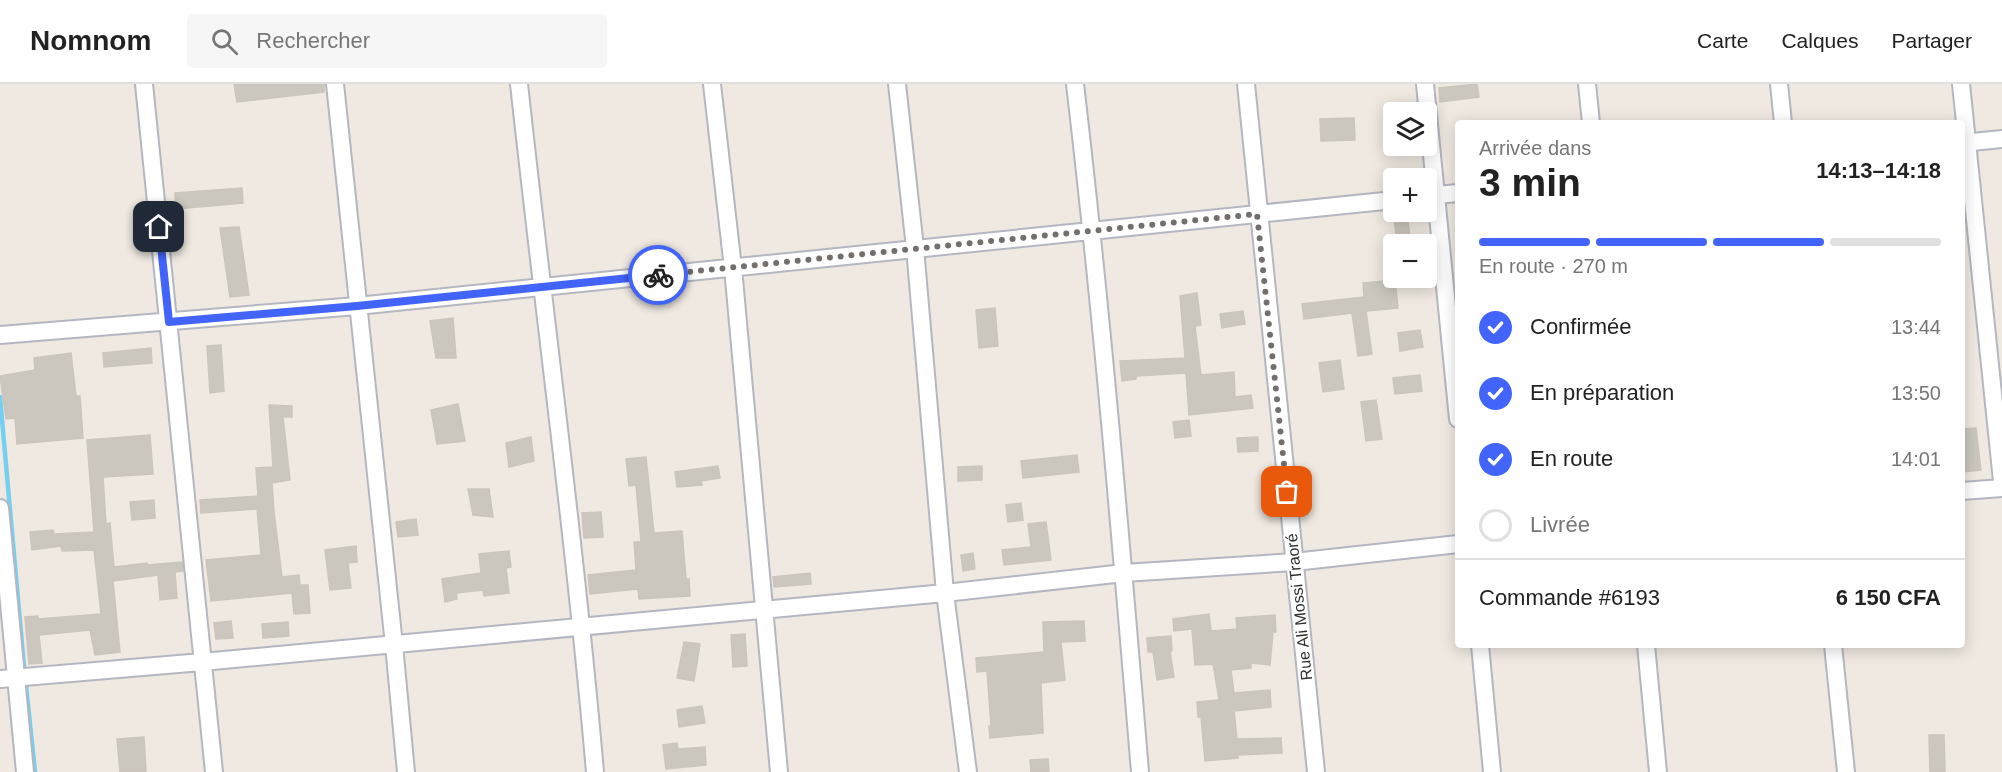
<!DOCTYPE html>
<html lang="fr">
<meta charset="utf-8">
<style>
body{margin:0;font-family:Arial,sans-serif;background:#f6f6f6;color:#222;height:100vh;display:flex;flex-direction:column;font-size:22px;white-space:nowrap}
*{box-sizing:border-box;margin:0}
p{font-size:20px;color:#767676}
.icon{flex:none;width:33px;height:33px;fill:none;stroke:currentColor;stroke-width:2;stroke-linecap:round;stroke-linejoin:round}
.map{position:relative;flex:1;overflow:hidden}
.details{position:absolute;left:1455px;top:36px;width:510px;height:528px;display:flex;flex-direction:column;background:#fff;border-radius:6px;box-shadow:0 3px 15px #0003}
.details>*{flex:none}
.fabs{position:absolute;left:1383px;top:18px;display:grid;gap:12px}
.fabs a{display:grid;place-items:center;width:54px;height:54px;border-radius:6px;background:#fff;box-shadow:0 3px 15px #0003;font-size:30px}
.pin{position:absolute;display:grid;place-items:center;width:51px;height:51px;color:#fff;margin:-26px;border-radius:12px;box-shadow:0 3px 9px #0006}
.courier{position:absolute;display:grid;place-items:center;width:60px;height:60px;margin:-30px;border:4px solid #4264fb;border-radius:50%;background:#fff;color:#222;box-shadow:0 2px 8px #0007}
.headline em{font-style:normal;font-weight:700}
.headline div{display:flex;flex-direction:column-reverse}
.headline{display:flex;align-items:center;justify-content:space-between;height:102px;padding:0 24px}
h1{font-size:39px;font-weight:700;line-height:45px}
.bar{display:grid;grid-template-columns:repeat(4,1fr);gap:9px 6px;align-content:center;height:72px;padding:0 24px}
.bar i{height:8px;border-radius:4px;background:#e0e0e0}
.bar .selected{background:#4264fb}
.bar p{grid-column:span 4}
.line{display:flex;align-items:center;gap:15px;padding:0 24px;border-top:2px solid #e0e0e0}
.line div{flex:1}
ol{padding:0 24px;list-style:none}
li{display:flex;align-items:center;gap:18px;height:66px}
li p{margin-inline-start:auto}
li .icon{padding:6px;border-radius:50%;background:#4264fb;color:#fff;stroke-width:4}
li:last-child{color:#767676}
li i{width:33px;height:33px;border:3px solid #e0e0e0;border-radius:50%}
header{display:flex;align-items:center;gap:36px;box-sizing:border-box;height:84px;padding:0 30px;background:#fff;border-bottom:2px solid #e0e0e0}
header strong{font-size:28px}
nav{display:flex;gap:33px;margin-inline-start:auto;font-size:21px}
.search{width:420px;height:54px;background:#f6f6f6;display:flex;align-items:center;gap:15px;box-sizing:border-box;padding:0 21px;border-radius:6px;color:#767676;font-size:22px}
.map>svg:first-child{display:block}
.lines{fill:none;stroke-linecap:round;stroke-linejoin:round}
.stream{stroke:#75cff0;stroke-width:4.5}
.building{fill:#cbc7bf;stroke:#cbc5ba;stroke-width:1.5}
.street-casing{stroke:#b4b7c1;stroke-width:20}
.street{stroke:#fff;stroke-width:16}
.done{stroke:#726f6d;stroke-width:6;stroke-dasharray:0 10.8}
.route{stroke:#4264fb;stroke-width:8}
.labels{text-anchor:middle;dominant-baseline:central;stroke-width:4.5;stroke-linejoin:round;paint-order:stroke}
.street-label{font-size:16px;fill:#2e2e2e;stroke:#fff}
</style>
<header>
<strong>Nomnom</strong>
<div class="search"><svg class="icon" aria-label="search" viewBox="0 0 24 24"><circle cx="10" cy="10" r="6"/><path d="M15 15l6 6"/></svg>Rechercher</div>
<nav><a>Carte</a><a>Calques</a><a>Partager</a></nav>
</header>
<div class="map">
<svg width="2002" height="688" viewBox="0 0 2002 688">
<rect width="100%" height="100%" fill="#efe9e1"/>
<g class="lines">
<!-- stream -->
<path class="stream" d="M0,313L24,583L35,688"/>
</g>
<!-- building -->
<path class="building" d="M234,0H324V8L237,18Z
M1477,0L1479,13L1440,18L1439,4Z
M1354,34L1355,56L1321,57L1320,35Z
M242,104L243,119L176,125L175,109Z
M1407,130L1411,160H1397L1394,132Z
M239,143L249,211L230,213L220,144Z
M1395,196L1398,224L1366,227L1372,270L1358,272L1352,229L1304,235L1302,220L1364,213L1363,199Z
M1197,209L1201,241L1195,242L1201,291L1234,288L1235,313L1251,311L1253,324L1189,331L1186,289L1136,292V295L1122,297L1120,277L1185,274L1180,212Z
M995,224L998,262L979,264L976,226Z
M1243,227L1245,240L1222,244L1220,230Z
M453,234L456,274H436L430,237Z
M1420,246L1423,263L1400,267L1398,249Z
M221,261L224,307L210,309L207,262Z
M151,264L152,279L104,283L103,269Z
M71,269L76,312H80L83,354L17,360L15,334L6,335L0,292L35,286L34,274Z
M1340,276L1344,305L1323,308L1319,279Z
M1420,291L1422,307L1395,310L1393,294Z
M1376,316L1382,355L1366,357L1361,318Z
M458,320L465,357L437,360L431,326Z
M269,321L292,322V333H283L290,396L272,399L274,428L282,493L299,491L300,501H308L310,529L294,530L292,509L211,517L206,476L261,471L257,425L201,429L200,416L258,412L256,384L273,383Z
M1189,336L1191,352L1175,354L1173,338Z
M1976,344L1981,386L1962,388V345Z
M150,351L153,390L103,393L106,440L110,439L114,483L147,479V481L182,478L183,487L175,488L177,514L160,516L158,491L113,497L120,568L95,571L90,546L39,551L42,579L29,580L25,533L38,532V535L101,530L94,466L62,467L61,462L32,466L30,448L53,446L54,450L94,448L87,356Z
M531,353L534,377L509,383L506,359Z
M1258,353V367L1238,368L1237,354Z
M1077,371L1079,388L1023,394L1021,377Z
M646,373L654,449L682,447L686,495H689L690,512L639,515L638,505L590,510L588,491L636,486L634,458H641L636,401L629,402L626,375Z
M718,382L720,394L701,397L702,401L677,403L675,388Z
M982,382V396L958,397V383Z
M468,405H489L493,433L473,431Z
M154,416L155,434L132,436L130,418Z
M1021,419L1023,436L1008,438L1006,421Z
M601,428L603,453L584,454L582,429Z
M416,435L418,451L398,453L396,438Z
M1046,438L1051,476L1004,481L1002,466L1031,463L1028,440Z
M356,462L357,478L348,479L351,504L330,506L325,466Z
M509,467L511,483L506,484L509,509L484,512L483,506L456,509L457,515L445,518L442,495L481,489L479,470Z
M973,469L975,485L963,487L961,471Z
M810,489L811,500L774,503L773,493Z
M1209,530L1211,547L1237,545L1236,534L1275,531L1276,548H1273L1270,581L1251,579V584L1231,586L1234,609L1270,606L1271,623L1234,627L1237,655L1281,654L1282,669L1238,671V674L1205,677L1201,633H1198L1197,618L1219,616L1213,580L1195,581L1192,545L1174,547L1173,535Z
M231,537L233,554L216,555L214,539Z
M1084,537L1085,557L1061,558L1065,596L1041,599L1043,649L990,654L989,642H991L987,587L977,588L976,574L1044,568L1043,538Z
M288,538L289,552L263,554L262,540Z
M745,550L747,582L733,583L731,551Z
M1171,552L1172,567H1170L1174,593L1157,596L1153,568H1148L1147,554Z
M684,558L700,560L694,597L677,594Z
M702,622L705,639L679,643L677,626Z
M1929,651H1944L1945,688H1930Z
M144,653L146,688H120L117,655Z
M677,659L678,665L705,663L706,681L666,685L663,661Z
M1048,675L1049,688H1031L1030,676Z"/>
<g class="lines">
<defs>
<path id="street" d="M144,0L214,688
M335,0L394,561L406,688
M519,0C544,229 575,458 595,688
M712,0L733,184L779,688
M897,0L915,164L945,509L968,688
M1075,0C1102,229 1121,458 1140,688
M1246,0L1316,688
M1425,0L1458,335
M1587,0L1591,39
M1779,0L1783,39
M1961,0L2002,397
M1962,59L2002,55
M1426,112L1458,109
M0,251L357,222L1394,116
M1962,407L2002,404
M0,424L25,688
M1480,561L1492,688
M1646,561L1658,688
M1833,561L1846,688
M0,595L202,578L945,509L1124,489L1294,478L1458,460"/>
</defs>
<!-- street casing -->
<use href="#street" class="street-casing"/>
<!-- street -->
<use href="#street" class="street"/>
</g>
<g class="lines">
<!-- done -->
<path class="done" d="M658,191L1257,130L1287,408"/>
<!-- route -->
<path class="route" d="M159,143L169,238L357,222L658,191"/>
</g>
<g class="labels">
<!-- street labels -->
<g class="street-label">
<text transform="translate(1299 523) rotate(-96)">Rue Ali Mossi Traoré</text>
</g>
</g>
</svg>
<div class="fabs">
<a><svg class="icon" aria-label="layers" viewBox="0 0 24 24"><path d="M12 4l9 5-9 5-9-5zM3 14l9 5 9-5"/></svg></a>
<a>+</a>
<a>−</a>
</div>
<div class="pin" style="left:1287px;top:408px;background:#ea580c"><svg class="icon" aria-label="bag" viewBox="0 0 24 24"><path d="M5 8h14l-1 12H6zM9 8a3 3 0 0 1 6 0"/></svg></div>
<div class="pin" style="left:159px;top:143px;background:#1f2937"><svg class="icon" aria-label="home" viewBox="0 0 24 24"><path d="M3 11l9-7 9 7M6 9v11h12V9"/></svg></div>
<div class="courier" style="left:658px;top:191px"><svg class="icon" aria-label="bike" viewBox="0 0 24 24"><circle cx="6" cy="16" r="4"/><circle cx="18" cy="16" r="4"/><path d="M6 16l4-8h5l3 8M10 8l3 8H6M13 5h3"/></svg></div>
<section class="details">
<div class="headline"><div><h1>3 min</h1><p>Arrivée dans</p></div><em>14:13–14:18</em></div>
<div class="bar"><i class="selected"></i><i class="selected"></i><i class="selected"></i><i></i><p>En route · 270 m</p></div>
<ol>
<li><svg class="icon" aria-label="check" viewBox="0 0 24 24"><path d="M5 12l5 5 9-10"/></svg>Confirmée<p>13:44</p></li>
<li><svg class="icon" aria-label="check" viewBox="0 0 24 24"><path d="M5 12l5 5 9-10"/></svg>En préparation<p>13:50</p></li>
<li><svg class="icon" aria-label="check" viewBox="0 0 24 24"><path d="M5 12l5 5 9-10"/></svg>En route<p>14:01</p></li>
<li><i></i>Livrée</li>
</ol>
<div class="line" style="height:78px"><div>Commande #6193</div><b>6 150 CFA</b></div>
</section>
</div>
